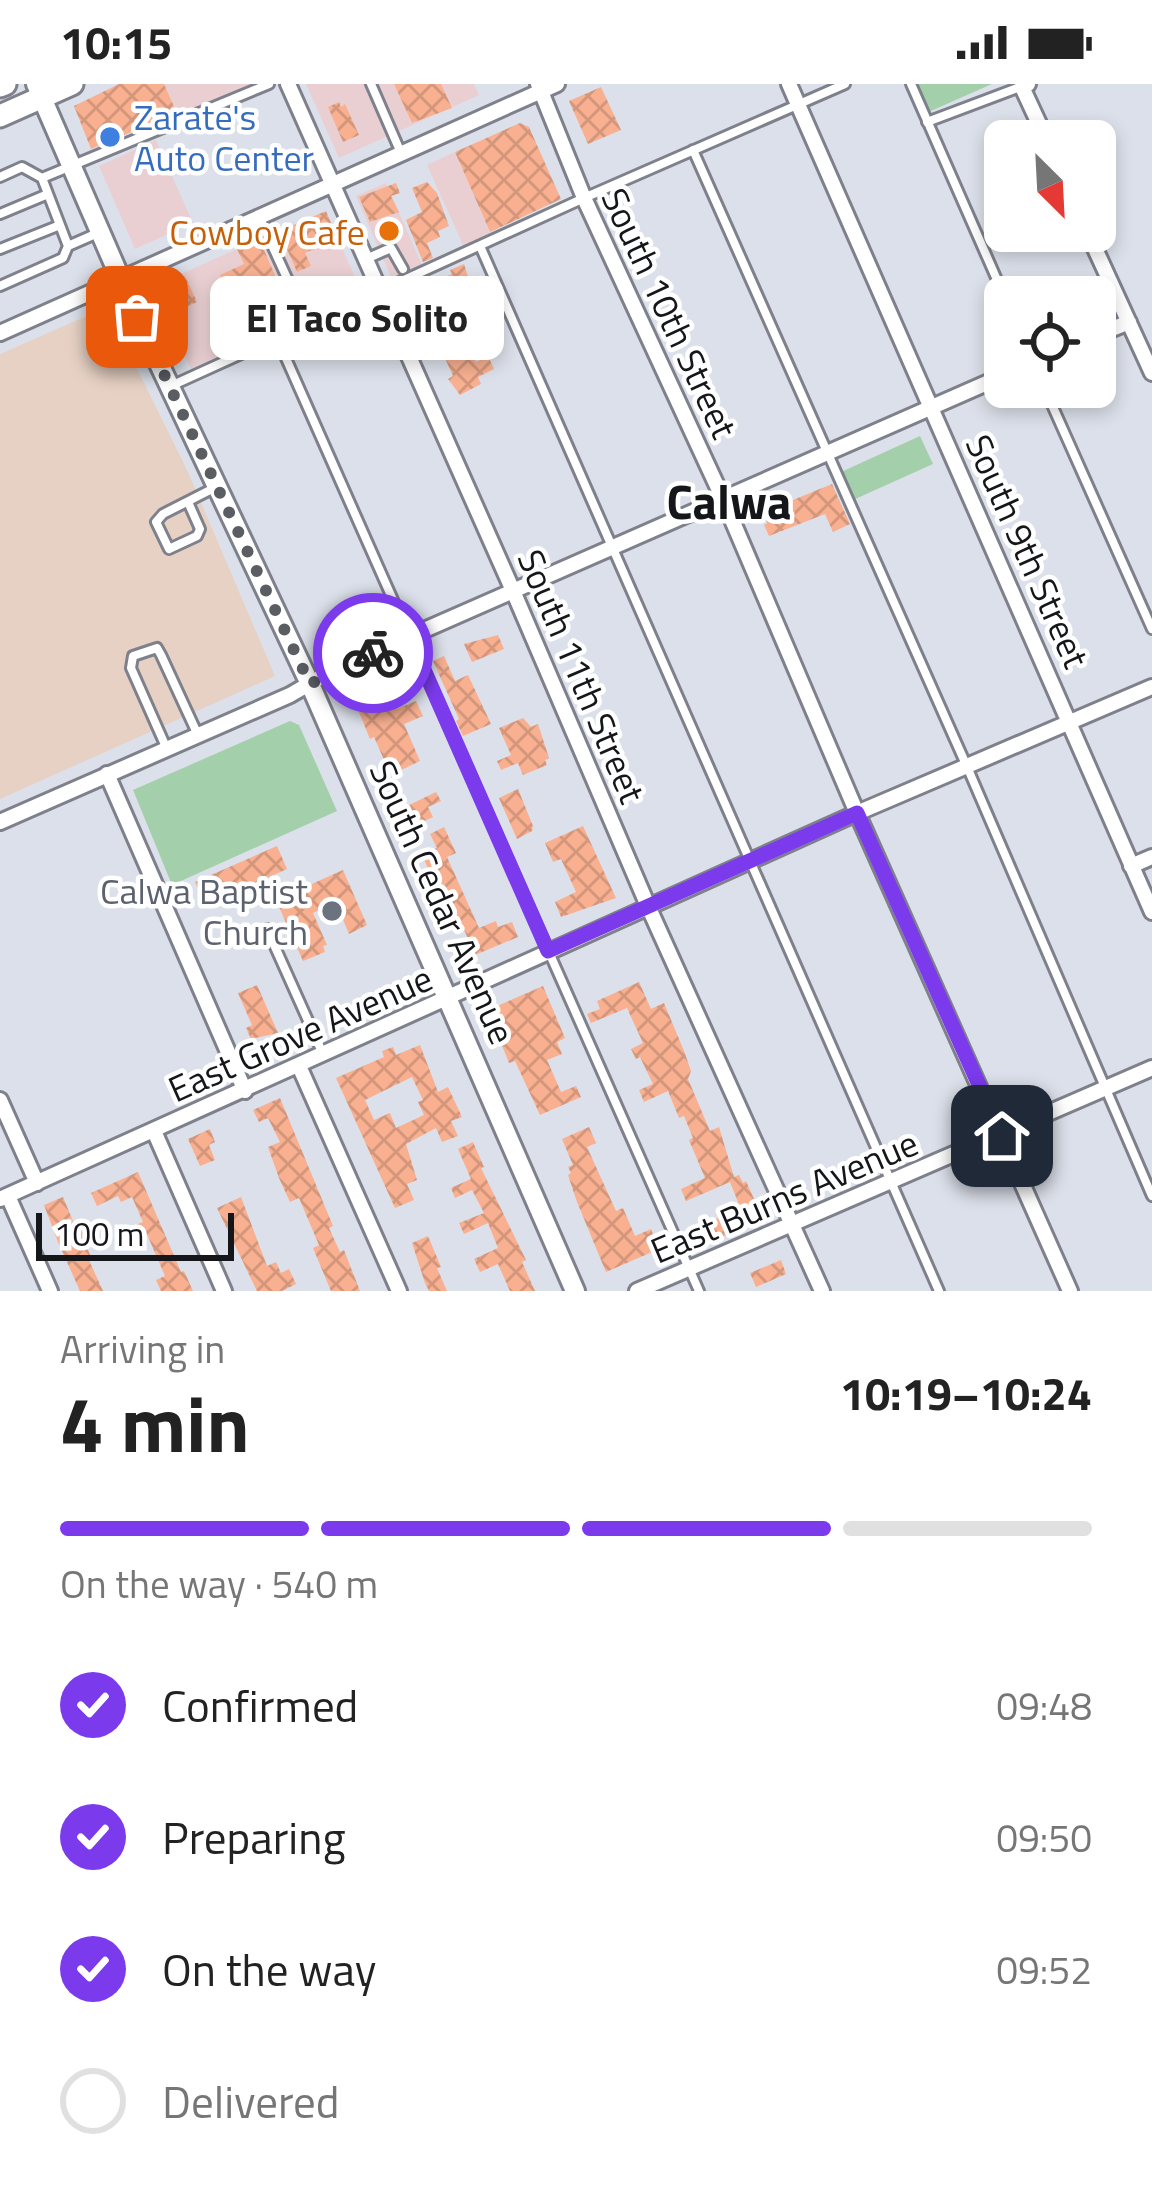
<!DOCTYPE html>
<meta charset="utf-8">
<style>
body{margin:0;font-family:"Titillium Web",sans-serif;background:#f2f2f2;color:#222;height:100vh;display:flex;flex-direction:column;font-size:45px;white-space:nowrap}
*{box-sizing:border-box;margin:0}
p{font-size:39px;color:#767676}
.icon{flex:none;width:66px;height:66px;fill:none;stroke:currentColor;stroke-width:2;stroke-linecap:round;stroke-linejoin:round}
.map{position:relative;height:1207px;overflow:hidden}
.side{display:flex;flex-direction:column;background:#fff;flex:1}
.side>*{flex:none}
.needle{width:78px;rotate:156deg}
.fabs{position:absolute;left:984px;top:36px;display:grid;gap:24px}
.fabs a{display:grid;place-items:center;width:132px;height:132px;border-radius:18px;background:#fff;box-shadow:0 6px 18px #0003;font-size:60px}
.scale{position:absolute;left:36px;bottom:30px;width:198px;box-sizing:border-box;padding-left:12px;border:6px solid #141619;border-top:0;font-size:33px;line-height:42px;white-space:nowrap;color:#141619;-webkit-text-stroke:9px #fff;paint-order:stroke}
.pin{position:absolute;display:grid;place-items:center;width:102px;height:102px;color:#fff;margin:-51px;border-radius:24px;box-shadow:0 6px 18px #0006}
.courier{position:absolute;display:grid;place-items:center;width:120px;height:120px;margin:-60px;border:9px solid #7c3aed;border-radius:50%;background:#fff;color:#222;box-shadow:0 3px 15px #0007}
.bubble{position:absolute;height:84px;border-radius:18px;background:#fff;box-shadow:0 6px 18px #0003;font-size:39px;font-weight:700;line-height:84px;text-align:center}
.summary em{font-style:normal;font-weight:700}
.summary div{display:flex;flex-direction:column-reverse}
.summary{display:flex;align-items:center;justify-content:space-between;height:204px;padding:0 60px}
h1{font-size:78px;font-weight:700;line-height:90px}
.bar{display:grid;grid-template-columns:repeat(4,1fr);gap:18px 12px;align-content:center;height:144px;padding:0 60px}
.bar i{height:15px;border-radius:9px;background:#e0e0e0}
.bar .on{background:#7c3aed}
.bar p{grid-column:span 4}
ol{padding:0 60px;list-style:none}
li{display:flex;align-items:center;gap:36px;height:132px}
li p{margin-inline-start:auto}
li .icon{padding:12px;border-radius:50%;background:#7c3aed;color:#fff;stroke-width:4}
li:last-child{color:#767676}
li i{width:66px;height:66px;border:6px solid #e0e0e0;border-radius:50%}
.status{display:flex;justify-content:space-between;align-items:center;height:84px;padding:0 60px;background:#fff;direction:ltr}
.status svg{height:33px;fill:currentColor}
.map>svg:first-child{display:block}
.commercial{fill:#e9cfd2}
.education{fill:#e7d1c4}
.green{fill:#a3d0ab}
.building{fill:url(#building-cross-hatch);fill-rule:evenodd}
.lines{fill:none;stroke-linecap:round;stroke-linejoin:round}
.lane-casing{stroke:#7e818b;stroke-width:14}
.street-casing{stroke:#7e818b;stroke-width:20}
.secondary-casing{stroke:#7e818b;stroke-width:24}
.primary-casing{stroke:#7e818b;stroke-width:27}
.lane{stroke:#fff;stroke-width:8}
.street{stroke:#fff;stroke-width:14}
.secondary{stroke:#fff;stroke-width:18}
.primary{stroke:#fff;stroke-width:21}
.done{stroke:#5a5d62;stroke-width:12;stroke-dasharray:0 21.6}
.route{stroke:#7c3aed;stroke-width:15}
.shop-dot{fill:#3f7fe0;stroke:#fff;stroke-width:4.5}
.food-dot{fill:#e8710a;stroke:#fff;stroke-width:4.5}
.worship-dot{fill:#6b7280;stroke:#fff;stroke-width:4.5}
.labels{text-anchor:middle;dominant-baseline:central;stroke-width:9;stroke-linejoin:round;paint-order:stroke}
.shop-label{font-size:36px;fill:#366cbe;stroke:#fff;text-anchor:start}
.food-label{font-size:36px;fill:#c56008;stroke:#fff;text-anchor:end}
.street-label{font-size:36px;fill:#141619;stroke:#fff}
.worship-label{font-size:36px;fill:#5b616d;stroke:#fff;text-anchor:end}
.district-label{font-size:48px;font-weight:bold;fill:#141619;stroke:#fff}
</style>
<div class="status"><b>10:15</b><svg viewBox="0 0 49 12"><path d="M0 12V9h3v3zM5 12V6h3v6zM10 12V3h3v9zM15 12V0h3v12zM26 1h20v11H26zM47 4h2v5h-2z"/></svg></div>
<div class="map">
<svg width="1152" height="1207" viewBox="0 0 1152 1207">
<defs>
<pattern id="building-cross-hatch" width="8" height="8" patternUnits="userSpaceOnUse" patternTransform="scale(3)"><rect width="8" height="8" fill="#f8b091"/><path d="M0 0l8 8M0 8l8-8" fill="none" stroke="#d4977c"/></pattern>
</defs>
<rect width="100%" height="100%" fill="#dce0ea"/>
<!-- commercial -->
<path class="commercial" d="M164,0H252L179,33Z
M306,0H474L479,11L339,74Z
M156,56L193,139L135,165L99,82Z
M455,68L491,151L464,163L427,81Z
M386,99L422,181L392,195L356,112Z
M279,147L297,188L310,182L305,169L338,155L362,209L296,238L259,155Z
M237,165L274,248L191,285L152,203Z"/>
<!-- education -->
<path class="education" d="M103,225L109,228L188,388L275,592L0,715V270Z"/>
<!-- green -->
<path class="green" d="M911,0H992L924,30Z
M920,352L933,380L853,416L841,388Z
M290,637L299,641L337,727L172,801L133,706Z"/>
<!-- building -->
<path class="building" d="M119,0H164L177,29L91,65L74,22Z
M394,0H441L452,24L412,39Z
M601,3L621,46L588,60L569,17Z
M339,18L341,23L345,20L359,51L343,58L328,23Z
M520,39L529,43L561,115L490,148L455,68Z
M427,98L437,109L449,142L438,147L440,153L427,159L433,174L423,178L406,136L422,128L412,104Z
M396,99L400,109L391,112L399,128L370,138L359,113Z
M326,127L338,155L305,169L311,182L297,188L279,147Z
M259,155L295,236L273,246L254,202L230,214L220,191L244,180L237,165Z
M464,180L471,202L464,205L469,218L451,226L476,278L488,272L494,285L478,293L481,300L460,311L448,295L453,292L415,207L452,190L450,186Z
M185,192L197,218L170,231L158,204Z
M832,400L850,440L833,448L825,430L769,452L764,441L767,439L766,427Z
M498,551L504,565L472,578L464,560Z
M444,572L455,597L468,591L491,640L463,652L456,637L459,635L433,577Z
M386,601L397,625L416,617L423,632L404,640L420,677L401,686L396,674L385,678L374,653L370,655L354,616Z
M523,634L531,643L538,640L549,674L545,676L547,681L523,691L518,679L501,686L497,677L511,671L499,644Z
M518,705L533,742L532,747L517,755L499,714Z
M436,708L441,717L428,723L433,733L414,742L405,723Z
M583,742L616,814L561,833L555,818L576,808L561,775L553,778L545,759Z
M444,743L456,769L447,773L479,844L496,837L498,843L512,838L518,853L475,871L459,834L450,839L422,770L437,764L430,750Z
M277,762L287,785L205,822L195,798Z
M343,786L367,841L349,850L336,819L313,829L327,861L323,862L325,868L303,877L276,816Z
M639,898L651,925L664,919L684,967L691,987L688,995L710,1047L719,1043L734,1093L739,1091L743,1099L746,1097L763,1135L694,1166L688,1152L718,1139L716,1135L729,1130L726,1123L738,1118L730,1098L686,1117L681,1105L705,1094L689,1056L693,1054L684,1032L679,1034L668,1007L644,1018L639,1006L653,1000L640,973L636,975L631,965L643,959L627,924L591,939L587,930L600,925L597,917Z
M257,901L278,949L251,955L246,944L252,941L238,909Z
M543,902L565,954L557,958L562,970L547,976L561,1008L576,1002L581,1013L540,1031L515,977L509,979L488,926Z
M420,961L438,1008L448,1003L462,1033L451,1037L458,1052L442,1058L436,1044L406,1060L417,1096L407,1100L414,1116L395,1124L336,994L384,973L382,967L393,963L396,971ZM412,993L423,1016L418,1018L424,1031L396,1044L390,1029L374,1036L365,1016Z
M280,1014L333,1142L329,1144L340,1168L344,1166L360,1207H331L313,1164L319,1161L299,1114L290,1118L279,1094L268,1063L280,1058L268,1034L259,1038L253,1026Z
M589,1043L596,1059L587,1063L616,1127L623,1124L635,1152L651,1145L659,1165L606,1188L577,1118L568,1091L571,1089L568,1083L573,1081L562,1055Z
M210,1045L215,1058L209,1061L215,1076L200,1082L188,1055Z
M473,1058L484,1083L481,1084L526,1176L522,1178L535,1207H510L498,1180L480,1188L474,1175L498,1164L488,1139L464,1150L459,1139L484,1129L472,1106L455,1114L451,1104L471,1095L458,1065Z
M138,1088L181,1188L184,1187L193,1207H161L156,1196L165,1192L146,1148L139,1151L135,1141L143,1138L132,1113L121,1118L118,1112L97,1122L91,1109Z
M63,1113L75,1142L83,1139L87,1149L82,1152L91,1173L88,1174L103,1207H80L58,1158L44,1121Z
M241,1113L267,1182L276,1178L281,1189L289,1185L296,1200L282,1207H257L217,1124Z
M428,1152L441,1183L437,1184L447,1207H429L425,1199L412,1159Z
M781,1176L786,1190L756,1203L750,1189Z"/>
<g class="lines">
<defs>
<path id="lane" d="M371,0L401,69
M911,0L1005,214
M927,38L1020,3
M693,66L968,685L1152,1112
M0,93L22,83L42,94L68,162
M42,94L269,0
M0,130L48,110
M260,135L308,240
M480,162L939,1207
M0,165L60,141
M366,175L391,164L403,185
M0,202L63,174L68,162L100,148
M277,254L699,1207
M173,301L584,114L845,0
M1044,303L1152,545
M188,418L200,445L197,452L169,465L156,438L163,430L216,403
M166,663L131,584L133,572L157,564L161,571L197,649
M267,845L323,970"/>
<path id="street" d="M288,0L514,509L648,822L822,1207
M538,0L584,114L724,417L857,729L1070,1207
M789,0L1152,828
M1028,0L1022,3L1047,57
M1087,147L1152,289
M0,249L557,0
M1095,252L1129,238
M107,690L245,1007
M0,738L290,611L333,586L1005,291
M1131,782L1152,773
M299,982L399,1207
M0,1016L37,1099
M154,1047L224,1207
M8,1112L50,1207
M0,1115L857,729L1152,603
M637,1207L1152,984"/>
<path id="secondary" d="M36,0L137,233L310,600L575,1207"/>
<path id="primary" d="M0,2L5,0
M0,32L72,0"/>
</defs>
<!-- lane casing -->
<use href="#lane" class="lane-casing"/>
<!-- street casing -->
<use href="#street" class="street-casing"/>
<!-- secondary casing -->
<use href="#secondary" class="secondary-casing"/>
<!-- primary casing -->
<use href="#primary" class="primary-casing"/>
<!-- lane -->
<use href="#lane" class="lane"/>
<!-- street -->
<use href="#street" class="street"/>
<!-- secondary -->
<use href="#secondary" class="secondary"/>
<!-- primary -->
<use href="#primary" class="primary"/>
</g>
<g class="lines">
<!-- done -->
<path class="done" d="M137,233L310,600L373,569"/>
<!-- route -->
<path class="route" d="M373,569L410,554L548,867L857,729L1002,1052"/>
</g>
<!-- markers -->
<circle class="shop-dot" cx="110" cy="53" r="12"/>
<circle class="food-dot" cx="389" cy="147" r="12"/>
<circle class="worship-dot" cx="332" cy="827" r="12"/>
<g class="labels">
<!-- shop labels -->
<g class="shop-label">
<text x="134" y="32">Zarate's<tspan x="134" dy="41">Auto Center</tspan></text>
</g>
<!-- food labels -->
<g class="food-label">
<text x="365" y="147">Cowboy Cafe</text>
</g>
<!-- street labels -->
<g class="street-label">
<text transform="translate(670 229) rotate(65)">South 10th Street</text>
<text transform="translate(1028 467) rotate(66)">South 9th Street</text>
<text transform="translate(582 592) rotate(67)">South 11th Street</text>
<text transform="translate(443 818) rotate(66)">South Cedar Avenue</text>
<text transform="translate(300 949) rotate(-24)">East Grove Avenue</text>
<text transform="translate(784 1112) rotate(-23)">East Burns Avenue</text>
</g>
<!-- worship labels -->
<g class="worship-label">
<text x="308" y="806">Calwa Baptist<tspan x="308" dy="41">Church</tspan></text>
</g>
<!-- district labels -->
<g class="district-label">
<text x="729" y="417">Calwa</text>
</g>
</g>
</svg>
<div class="fabs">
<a><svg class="needle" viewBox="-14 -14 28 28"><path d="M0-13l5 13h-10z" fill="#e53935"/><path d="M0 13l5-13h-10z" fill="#767676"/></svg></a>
<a><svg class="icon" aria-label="locate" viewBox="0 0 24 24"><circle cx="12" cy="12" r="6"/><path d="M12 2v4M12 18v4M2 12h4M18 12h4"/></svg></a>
</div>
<div class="scale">100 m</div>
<div class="pin" style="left:137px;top:233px;background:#ea580c"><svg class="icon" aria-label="bag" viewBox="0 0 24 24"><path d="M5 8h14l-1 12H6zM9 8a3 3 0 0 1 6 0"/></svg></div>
<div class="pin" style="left:1002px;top:1052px;background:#1f2937"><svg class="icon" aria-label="home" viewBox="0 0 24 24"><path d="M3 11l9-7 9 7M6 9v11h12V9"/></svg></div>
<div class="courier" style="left:373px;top:569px"><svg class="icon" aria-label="bike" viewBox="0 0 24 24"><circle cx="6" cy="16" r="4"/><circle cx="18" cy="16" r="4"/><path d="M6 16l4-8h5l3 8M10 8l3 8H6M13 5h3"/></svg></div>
<div class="bubble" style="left:210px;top:192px;width:294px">El Taco Solito</div>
</div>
<section class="side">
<div class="summary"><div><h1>4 min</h1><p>Arriving in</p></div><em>10:19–10:24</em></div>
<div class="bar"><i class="on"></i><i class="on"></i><i class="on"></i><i></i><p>On the way · 540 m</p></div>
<ol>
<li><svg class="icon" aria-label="check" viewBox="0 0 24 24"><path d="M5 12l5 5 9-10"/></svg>Confirmed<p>09:48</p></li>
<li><svg class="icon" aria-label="check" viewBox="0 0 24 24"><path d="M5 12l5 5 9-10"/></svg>Preparing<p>09:50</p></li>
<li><svg class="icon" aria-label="check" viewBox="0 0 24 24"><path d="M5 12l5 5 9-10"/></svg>On the way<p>09:52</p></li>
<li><i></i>Delivered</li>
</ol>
</section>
